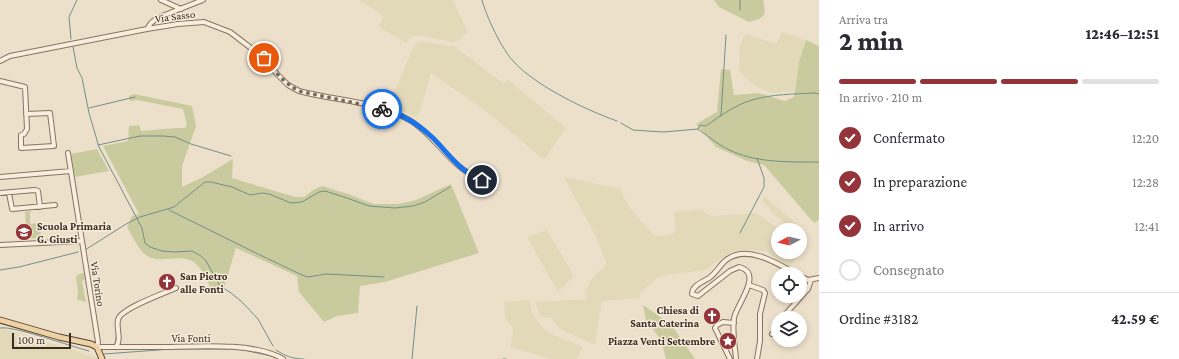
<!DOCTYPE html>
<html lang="it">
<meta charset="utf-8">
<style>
body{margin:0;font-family:"Crimson Pro",serif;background:#f7f7f7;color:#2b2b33;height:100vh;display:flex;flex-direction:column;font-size:15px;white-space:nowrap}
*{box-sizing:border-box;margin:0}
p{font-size:13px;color:#7c7c81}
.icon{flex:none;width:22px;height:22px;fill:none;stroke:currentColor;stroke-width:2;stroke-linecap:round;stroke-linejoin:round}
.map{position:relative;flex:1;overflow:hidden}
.details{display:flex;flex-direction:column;background:#fff;width:360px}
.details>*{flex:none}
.needle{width:26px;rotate:263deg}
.tools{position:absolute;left:771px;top:223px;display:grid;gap:8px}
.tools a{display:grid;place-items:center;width:36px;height:36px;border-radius:50%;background:#fff;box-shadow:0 2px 6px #0003;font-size:20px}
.scale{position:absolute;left:12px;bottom:10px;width:59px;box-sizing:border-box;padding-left:4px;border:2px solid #3b2c22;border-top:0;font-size:11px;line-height:14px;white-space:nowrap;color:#3b2c22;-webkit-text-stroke:3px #f5ebda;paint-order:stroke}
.pin{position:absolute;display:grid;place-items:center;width:34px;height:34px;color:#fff;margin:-17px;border:2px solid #fff;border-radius:50%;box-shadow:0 1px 4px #0007}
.courier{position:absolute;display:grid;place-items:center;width:40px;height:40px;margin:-20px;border:3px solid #1a73e8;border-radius:50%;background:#fff;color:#222;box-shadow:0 1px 5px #0007}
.summary em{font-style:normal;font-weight:800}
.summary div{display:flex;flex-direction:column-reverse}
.summary{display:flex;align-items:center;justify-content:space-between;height:68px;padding:0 20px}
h1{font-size:26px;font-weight:800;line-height:30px}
.bar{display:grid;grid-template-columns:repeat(4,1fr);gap:6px 4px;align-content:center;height:48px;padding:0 20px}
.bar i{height:5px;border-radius:3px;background:#e1e1e2}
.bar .active{background:#95333a}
.bar p{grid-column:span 4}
.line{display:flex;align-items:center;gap:10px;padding:0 20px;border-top:1px solid #e1e1e2}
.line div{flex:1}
ol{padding:0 20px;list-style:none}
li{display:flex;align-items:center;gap:12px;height:44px}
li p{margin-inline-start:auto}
li .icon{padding:4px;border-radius:50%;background:#95333a;color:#fff;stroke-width:4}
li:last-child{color:#7c7c81}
li i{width:22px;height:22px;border:2px solid #e1e1e2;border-radius:50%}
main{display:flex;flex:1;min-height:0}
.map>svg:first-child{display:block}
.farmland{fill:#e2d9b9}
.green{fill:#c9cb9f}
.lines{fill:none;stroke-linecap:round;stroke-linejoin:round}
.stream{stroke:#729087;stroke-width:1}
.minor-casing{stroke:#897360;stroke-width:6}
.major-casing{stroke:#584233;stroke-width:7}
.minor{stroke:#f8eede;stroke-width:4}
.major{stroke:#edd2a6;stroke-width:5}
.done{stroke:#796b5d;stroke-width:4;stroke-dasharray:0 7.2}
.route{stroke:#1a73e8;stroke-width:5}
.labels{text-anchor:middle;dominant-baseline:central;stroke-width:3;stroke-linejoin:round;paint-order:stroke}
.street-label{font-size:11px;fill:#3b2c22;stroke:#f5ebda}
.poi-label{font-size:11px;font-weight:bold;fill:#3b2c22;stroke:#f5ebda;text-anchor:start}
</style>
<main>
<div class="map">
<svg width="819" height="359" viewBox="0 0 819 359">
<rect width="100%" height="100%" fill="#ede0cb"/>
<!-- farmland -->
<path class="farmland" d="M359,0H453L468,33L458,41L452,42L418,35L410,37L406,43L380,28L379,25L383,18L382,15Z
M782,32L806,40L799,62L794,92L771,93L750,83L739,70L740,46L745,34L776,44Z
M419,41L455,47L504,84L507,79L566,128L544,160L486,111L431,73L420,111L416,117L388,107L414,46Z
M564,177L621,189L624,198L632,211L655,236L669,235L676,232L674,212L701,209L706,214L713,216L756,213L780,230H778V236L776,239L778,241V252H790L796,258L789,267L766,251L741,250L731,252L705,270L666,275L656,279L641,292L639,298L602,301L595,345L562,330L557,326L552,318L541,317L535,302L587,299L588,297L584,294L592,278L607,264L596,237Z
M764,196L798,225L795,228L796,230H793L770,211L771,209L762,201Z
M547,230L574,276L558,292L527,237Z
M529,300L532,312L541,326L549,333L583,347L576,359H551L510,347L513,333V328L505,318L504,302Z
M0,327L97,358L98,359H0Z"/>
<!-- green -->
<path class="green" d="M714,0H763C767,16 765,18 749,22L719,7Z
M806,40L819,46V220L814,223L764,165L747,161L716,147L696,124L717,112L721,69L730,70L734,95L759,93L785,101L794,97L799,62Z
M134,94L192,106L196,126L182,166V187L203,177L233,159L232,178L295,197H304L313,190L322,186L348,194L374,204H399L416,200L451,184L479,253L385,282L360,286L358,313L337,316L324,322L299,292L297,276L236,248L223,291L211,288C206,280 204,271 196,264C182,251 161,266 146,255C139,251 132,235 127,227L132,216L139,214L103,146L128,141L129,126L139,125L141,131L176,128H185L187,125L183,109L137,100L130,101L129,96Z
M97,149L109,171L75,177L71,154Z
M30,211V224L40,223L41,238L27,239L25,212Z
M82,273L84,274L85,279L82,281L86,302L77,300L78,292L76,276Z
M643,305L671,324L695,359H666L661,340L646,320Z"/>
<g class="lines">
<!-- stream -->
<path class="stream" d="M482,0C486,16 502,50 514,62C536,86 586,110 617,121
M740,10V0
M71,39L69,17L77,0
M73,47L77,68L82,78L89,113L99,147L142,228L145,243L150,247L162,251L175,252L192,251L201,256L206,261L220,286L231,293L242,302L258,319L273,346
M89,108L135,97
M721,116L726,35
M621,123L633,130L647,131L664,132L698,129L700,125L706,126C720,116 735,105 752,100C772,94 795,94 815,93L819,94
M698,129C709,137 721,147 734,152C759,163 792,162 819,162
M98,145L140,136H163L175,137L191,144L231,156
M169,210L258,254L302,275L308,277L326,274L384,277
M740,233L764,187V178L757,158
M85,250L126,224L140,217L174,207L205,182H211L232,187L250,195L262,193L269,194L291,203L302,202L319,192L325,191L347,198L369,206L395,208L413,206L425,202L450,187
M0,270L19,267L78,252
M0,328C13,325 72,347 89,351
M276,350C285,356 293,359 304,359
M104,354L172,349H232L244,350L271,356
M412,359L417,306
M503,359H506"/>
<defs>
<path id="minor" d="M161,0L181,9
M147,29L151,23L157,18L203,0
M0,61L10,56L147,29L178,24L204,22L230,32L264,58L277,74L288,85L299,91C336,101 378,101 411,121C437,137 453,171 482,179
M0,81L25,87L27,129L24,134L21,135V148L54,146L50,113L26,114
M68,153L98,342L97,347C122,347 146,347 171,347C202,346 257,343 283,359
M0,177L71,171
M0,193L35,190L38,191L40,207
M9,193L12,209L55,205
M0,245L82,241
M800,276L808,280L819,278
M749,285L763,290L765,293L760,314V341L757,359
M782,318L808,289L811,280
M772,334L778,329
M116,347C122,338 116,330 118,320C119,309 165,293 176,288
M730,359L715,328L717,325L723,322L734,323
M736,359C735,346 732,331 734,318C736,306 762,275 742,268L739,267L730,271L698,296L692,294C692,286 702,282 709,278C716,273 720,265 726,260C747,244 777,263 796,274"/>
<path id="major" d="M0,320L59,337L91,344L97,347L102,359"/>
</defs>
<!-- minor casing -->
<use href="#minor" class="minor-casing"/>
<!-- major casing -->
<use href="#major" class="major-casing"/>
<!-- minor -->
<use href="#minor" class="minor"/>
<!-- major -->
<use href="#major" class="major"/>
</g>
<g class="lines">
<!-- done -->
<path class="done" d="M264,58C275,72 283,82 299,91L382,109"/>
<!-- route -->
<path class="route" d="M382,109C401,113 419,125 433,138C448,153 461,173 482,180"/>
</g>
<!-- icons -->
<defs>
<symbol id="school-disc" viewBox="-11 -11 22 22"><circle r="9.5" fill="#95333a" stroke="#f5ebda"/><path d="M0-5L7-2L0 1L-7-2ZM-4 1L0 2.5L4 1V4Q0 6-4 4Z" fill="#fff"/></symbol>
<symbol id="church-disc" viewBox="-11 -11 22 22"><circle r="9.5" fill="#95333a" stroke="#f5ebda"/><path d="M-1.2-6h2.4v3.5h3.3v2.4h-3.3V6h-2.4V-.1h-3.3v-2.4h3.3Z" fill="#fff"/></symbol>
<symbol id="sight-disc" viewBox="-11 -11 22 22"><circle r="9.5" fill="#95333a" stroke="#f5ebda"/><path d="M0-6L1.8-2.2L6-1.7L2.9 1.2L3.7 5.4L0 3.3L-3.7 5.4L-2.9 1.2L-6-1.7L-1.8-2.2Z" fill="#fff"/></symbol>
</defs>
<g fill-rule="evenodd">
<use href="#school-disc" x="14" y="222" width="20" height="20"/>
<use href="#church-disc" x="157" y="272" width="20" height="20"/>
<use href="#church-disc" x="702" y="306" width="20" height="20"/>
<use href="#sight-disc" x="718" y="331" width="20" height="20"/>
</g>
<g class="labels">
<!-- street labels -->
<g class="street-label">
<text transform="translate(175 16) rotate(-7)">Via Sasso</text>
<text transform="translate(98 284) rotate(81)">Via Torino</text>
<text x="191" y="338">Via Fonti</text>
</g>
<!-- poi labels -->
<g class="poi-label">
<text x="37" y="226">Scuola Primaria<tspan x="37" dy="13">G. Giusti</tspan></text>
<text x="180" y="276">San Pietro<tspan x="180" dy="13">alle Fonti</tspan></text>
<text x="699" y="310" text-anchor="end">Chiesa di<tspan x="699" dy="13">Santa Caterina</tspan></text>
<text x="715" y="341" text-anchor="end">Piazza Venti Settembre</text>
</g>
</g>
</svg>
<div class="tools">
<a><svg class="needle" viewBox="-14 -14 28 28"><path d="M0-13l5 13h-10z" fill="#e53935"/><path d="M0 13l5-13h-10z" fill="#7c7c81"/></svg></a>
<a><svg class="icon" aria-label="locate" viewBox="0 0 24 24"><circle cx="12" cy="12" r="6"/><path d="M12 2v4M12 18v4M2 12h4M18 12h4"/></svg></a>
<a><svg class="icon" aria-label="layers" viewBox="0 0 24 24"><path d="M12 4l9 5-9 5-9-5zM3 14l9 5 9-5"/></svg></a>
</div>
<div class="scale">100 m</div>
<div class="pin" style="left:264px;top:58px;background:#ea580c"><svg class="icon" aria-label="bag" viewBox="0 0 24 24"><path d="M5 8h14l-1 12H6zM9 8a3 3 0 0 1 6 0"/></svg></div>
<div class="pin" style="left:482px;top:180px;background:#1f2937"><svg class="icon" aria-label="home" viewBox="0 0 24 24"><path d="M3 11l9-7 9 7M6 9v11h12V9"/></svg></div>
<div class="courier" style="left:382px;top:109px"><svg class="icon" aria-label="bike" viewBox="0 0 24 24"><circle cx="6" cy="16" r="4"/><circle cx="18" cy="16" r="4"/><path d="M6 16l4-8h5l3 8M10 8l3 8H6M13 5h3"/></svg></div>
</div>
<section class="details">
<div class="summary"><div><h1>2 min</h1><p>Arriva tra</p></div><em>12:46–12:51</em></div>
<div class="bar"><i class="active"></i><i class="active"></i><i class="active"></i><i></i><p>In arrivo · 210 m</p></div>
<ol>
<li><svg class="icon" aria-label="check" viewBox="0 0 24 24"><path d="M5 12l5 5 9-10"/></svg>Confermato<p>12:20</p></li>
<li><svg class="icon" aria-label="check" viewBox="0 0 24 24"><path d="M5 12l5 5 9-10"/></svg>In preparazione<p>12:28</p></li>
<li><svg class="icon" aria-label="check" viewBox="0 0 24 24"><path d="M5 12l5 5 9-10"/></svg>In arrivo<p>12:41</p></li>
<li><i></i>Consegnato</li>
</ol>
<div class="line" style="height:52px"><div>Ordine #3182</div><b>42.59 €</b></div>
</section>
</main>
